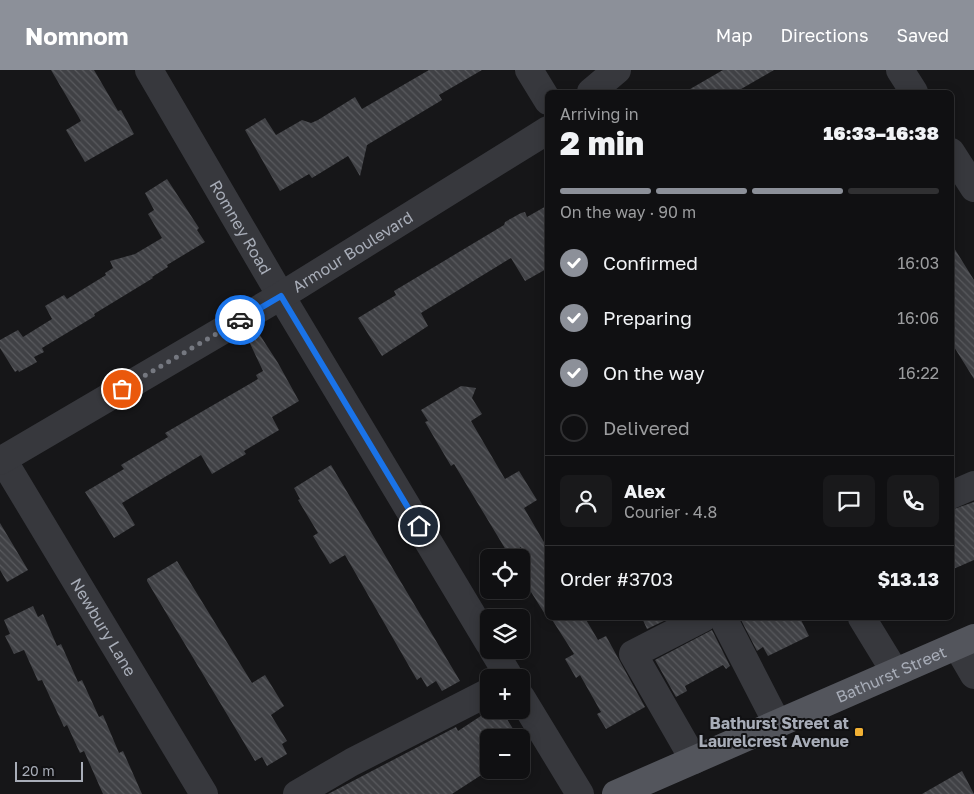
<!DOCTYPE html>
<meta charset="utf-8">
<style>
body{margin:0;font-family:"Golos Text",sans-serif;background:#19191b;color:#f1f3f6;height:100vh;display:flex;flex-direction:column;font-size:19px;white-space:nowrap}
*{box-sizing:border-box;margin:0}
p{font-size:16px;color:#9c9d9f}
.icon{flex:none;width:28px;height:28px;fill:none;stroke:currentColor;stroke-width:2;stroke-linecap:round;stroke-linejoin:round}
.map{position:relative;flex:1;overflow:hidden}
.panel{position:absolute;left:545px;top:20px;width:409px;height:530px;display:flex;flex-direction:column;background:#101012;border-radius:8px;box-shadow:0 2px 12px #0003,0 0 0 1px #303032}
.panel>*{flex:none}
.fabs{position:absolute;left:480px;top:479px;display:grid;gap:10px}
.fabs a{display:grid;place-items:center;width:50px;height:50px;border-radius:8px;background:#101012;box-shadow:0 2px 12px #0003,0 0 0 1px #303032;font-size:25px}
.scale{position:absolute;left:15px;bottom:12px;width:68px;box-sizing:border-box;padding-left:5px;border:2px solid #a8adb8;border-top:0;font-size:14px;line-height:18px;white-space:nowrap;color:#a8adb8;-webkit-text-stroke:4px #111113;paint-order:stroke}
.pin{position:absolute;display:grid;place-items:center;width:42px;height:42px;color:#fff;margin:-21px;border:2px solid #fff;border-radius:50%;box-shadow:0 1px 5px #0007}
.courier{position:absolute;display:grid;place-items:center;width:50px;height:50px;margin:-25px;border:4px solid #1a73e8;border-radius:50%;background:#fff;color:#222;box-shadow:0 1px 6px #0007}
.head em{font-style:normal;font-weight:800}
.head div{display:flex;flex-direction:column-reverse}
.head{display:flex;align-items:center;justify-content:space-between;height:85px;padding:0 15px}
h1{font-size:32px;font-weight:800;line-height:38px}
.bar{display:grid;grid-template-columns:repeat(4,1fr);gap:8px 5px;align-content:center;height:60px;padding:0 15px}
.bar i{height:6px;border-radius:4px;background:#303032}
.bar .on{background:#8c9099}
.bar p{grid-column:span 4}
.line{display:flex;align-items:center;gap:12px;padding:0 15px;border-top:1px solid #303032}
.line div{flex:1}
.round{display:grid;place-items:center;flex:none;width:52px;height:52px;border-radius:8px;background:#19191b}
ol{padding:0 15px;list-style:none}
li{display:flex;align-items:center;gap:15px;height:55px}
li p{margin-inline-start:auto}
li .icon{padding:5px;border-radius:50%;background:#8c9099;color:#fff;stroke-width:4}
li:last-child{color:#9c9d9f}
li i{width:28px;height:28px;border:2px solid #303032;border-radius:50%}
header{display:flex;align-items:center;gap:30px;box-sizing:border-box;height:70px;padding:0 25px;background:#8c9099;color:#fff}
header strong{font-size:24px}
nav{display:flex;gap:28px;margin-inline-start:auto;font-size:18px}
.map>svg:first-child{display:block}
.building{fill:url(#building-back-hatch)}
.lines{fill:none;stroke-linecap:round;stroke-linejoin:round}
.minor{stroke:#37383d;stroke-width:28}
.major{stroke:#53555c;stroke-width:28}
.done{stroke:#757880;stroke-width:5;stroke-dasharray:0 9}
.route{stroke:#1a73e8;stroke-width:6}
.poi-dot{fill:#f2b134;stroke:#111113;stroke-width:2}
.labels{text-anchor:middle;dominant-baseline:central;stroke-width:4;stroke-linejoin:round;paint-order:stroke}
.street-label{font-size:16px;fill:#a8adb8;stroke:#111113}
.poi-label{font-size:16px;font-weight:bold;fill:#a8adb8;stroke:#111113;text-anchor:end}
</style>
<header>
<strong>Nomnom</strong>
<nav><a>Map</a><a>Directions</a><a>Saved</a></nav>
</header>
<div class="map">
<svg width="974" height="724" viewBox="0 0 974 724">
<defs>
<pattern id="building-back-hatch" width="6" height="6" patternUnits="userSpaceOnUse" patternTransform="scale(1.25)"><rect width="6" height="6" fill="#404145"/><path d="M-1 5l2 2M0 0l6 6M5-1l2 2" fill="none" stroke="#595a5e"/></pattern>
</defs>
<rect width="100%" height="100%" fill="#161618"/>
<!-- building -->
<path class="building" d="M51,0H94L118,41L121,40L134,64L85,92L66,60L81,51Z
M429,0H482L439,25L442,30L367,75L360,106L348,86L312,108L309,104L280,121L245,60L265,48L276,65L302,50L311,53L318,50L355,27L362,39Z
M723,0H774L736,22H685Z
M167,109L199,158L197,160L205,172L167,195L168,197L152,207L153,208L94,244L95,246L42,278L44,282L34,287L37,292L19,302L18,300L15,302L0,278V270L18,260L23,267L52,249L45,236L64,225L67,229L106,205L105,203L113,198L110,191L135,184L162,168L148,144L154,140L145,123Z
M548,135V198L525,211L511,188L421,243L428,256L382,286L358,248L396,225L394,221L504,155L505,152L521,143L525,142L527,147Z
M951,173L974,210V309L951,272Z
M256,259L278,293L299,331L272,347L279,360L244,381L246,384L212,404L201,385L122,433L135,455L114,468L85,422L124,399L121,395L168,367L165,363L258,309L256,305L263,301L246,265Z
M461,316L476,318L472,328L482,344L471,351L505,409L519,401L537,430L524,438L548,479V549L521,506V477L509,485L454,394L451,396L425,352L428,351L421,340Z
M331,395L460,611L442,621L436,611L427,617L421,607L417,610L345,485L330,494L313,466L318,463L298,430L300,429L294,418Z
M974,432V490L951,500V440Z
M0,453L28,500L7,512L0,500Z
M177,491L252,613L265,605L284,636L271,645L287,671L282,674L287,684L267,696L262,687L255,691L147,511V509Z
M33,536L38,547L43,544L57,576L61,574L78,612L82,610L99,647L103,645L119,683L123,681L142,724H103L84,681L80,683L67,655L64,657L42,610L38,611L24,580L14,584L5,566L10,564L4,550Z
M551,548H585L598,570L606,566L645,637L606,659L597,644L601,642L580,605L576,608L565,589L574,584Z
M642,548H670L647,559Z
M740,548H800L809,566L768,586L763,577L757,581Z
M712,560L730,596L726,599L723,595L685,616L687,621L676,627L655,590Z
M490,640H501L519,668H489V700H503L493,707L489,700L452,724H328L456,657L458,661Z
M521,672L529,684L521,689Z
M962,701L974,724H922Z"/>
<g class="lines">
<!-- minor -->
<g class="minor">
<path id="s1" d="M149,0L281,226L489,573"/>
<path d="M529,0L548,31"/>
<path d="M900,0L914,22"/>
<path d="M591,22L617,0"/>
<path d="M951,82L974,118"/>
<path id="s2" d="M3,390L204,724"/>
<path id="s3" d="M0,391L281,226L548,60"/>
<path d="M951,425L974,415"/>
<path d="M723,548L777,653"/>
<path d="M862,548L895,602"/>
<path d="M957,576L974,605"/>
<path d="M493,580L510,608"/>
<path d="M521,627L580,724"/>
<path d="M694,690L633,584L703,548"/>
<path d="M297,724L352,692L489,622"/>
</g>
<!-- major -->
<path class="major" id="s4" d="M616,724L974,568"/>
</g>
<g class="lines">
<!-- done -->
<path class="done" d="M122,319L240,250"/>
<!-- route -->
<path class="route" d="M240,250L281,226L419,456"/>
</g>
<!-- markers -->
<rect class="poi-dot" x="854" y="657" width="10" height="10" rx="2.5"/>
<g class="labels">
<!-- street labels -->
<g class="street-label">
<text stroke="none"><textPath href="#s1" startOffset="182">Romney Road</textPath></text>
<text stroke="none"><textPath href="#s3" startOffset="410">Armour Boulevard</textPath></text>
<text stroke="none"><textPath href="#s2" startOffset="195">Newbury Lane</textPath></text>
<text stroke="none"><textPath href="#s4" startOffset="300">Bathurst Street</textPath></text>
</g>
<!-- poi labels -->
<g class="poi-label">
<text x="849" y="653">Bathurst Street at<tspan x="849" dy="18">Laurelcrest Avenue</tspan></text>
</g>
</g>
</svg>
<div class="fabs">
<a><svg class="icon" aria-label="locate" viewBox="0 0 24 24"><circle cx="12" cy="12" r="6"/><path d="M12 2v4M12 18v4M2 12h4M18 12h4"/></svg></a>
<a><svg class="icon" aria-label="layers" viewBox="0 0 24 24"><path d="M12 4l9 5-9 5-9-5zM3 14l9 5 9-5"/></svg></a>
<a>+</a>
<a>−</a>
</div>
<div class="scale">20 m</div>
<div class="pin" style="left:122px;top:319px;background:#ea580c"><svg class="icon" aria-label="bag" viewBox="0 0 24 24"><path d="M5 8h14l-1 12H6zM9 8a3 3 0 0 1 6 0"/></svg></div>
<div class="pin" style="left:419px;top:456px;background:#1f2937"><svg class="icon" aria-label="home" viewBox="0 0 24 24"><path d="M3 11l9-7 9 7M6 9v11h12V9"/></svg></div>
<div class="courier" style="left:240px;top:250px"><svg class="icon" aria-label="car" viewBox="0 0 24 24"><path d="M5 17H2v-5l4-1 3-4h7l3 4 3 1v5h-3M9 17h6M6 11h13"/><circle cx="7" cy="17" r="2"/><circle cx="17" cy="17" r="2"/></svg></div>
<section class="panel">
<div class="head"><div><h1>2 min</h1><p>Arriving in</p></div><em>16:33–16:38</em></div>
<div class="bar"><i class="on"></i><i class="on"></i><i class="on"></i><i></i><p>On the way · 90 m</p></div>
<ol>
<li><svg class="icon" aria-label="check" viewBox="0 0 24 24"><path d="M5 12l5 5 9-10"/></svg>Confirmed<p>16:03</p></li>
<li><svg class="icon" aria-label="check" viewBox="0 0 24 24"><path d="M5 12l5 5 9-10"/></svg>Preparing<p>16:06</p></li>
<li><svg class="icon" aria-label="check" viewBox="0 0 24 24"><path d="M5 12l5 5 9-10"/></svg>On the way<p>16:22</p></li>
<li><i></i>Delivered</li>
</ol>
<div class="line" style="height:90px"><a class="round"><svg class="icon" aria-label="person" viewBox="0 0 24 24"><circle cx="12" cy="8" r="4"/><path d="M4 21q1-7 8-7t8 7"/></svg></a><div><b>Alex</b><p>Courier · 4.8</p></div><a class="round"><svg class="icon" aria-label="chat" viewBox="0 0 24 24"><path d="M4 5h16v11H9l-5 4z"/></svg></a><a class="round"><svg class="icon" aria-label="phone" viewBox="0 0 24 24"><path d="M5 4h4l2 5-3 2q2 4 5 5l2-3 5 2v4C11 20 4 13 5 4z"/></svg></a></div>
<div class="line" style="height:65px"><div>Order #3703</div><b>$13.13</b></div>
</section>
</div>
